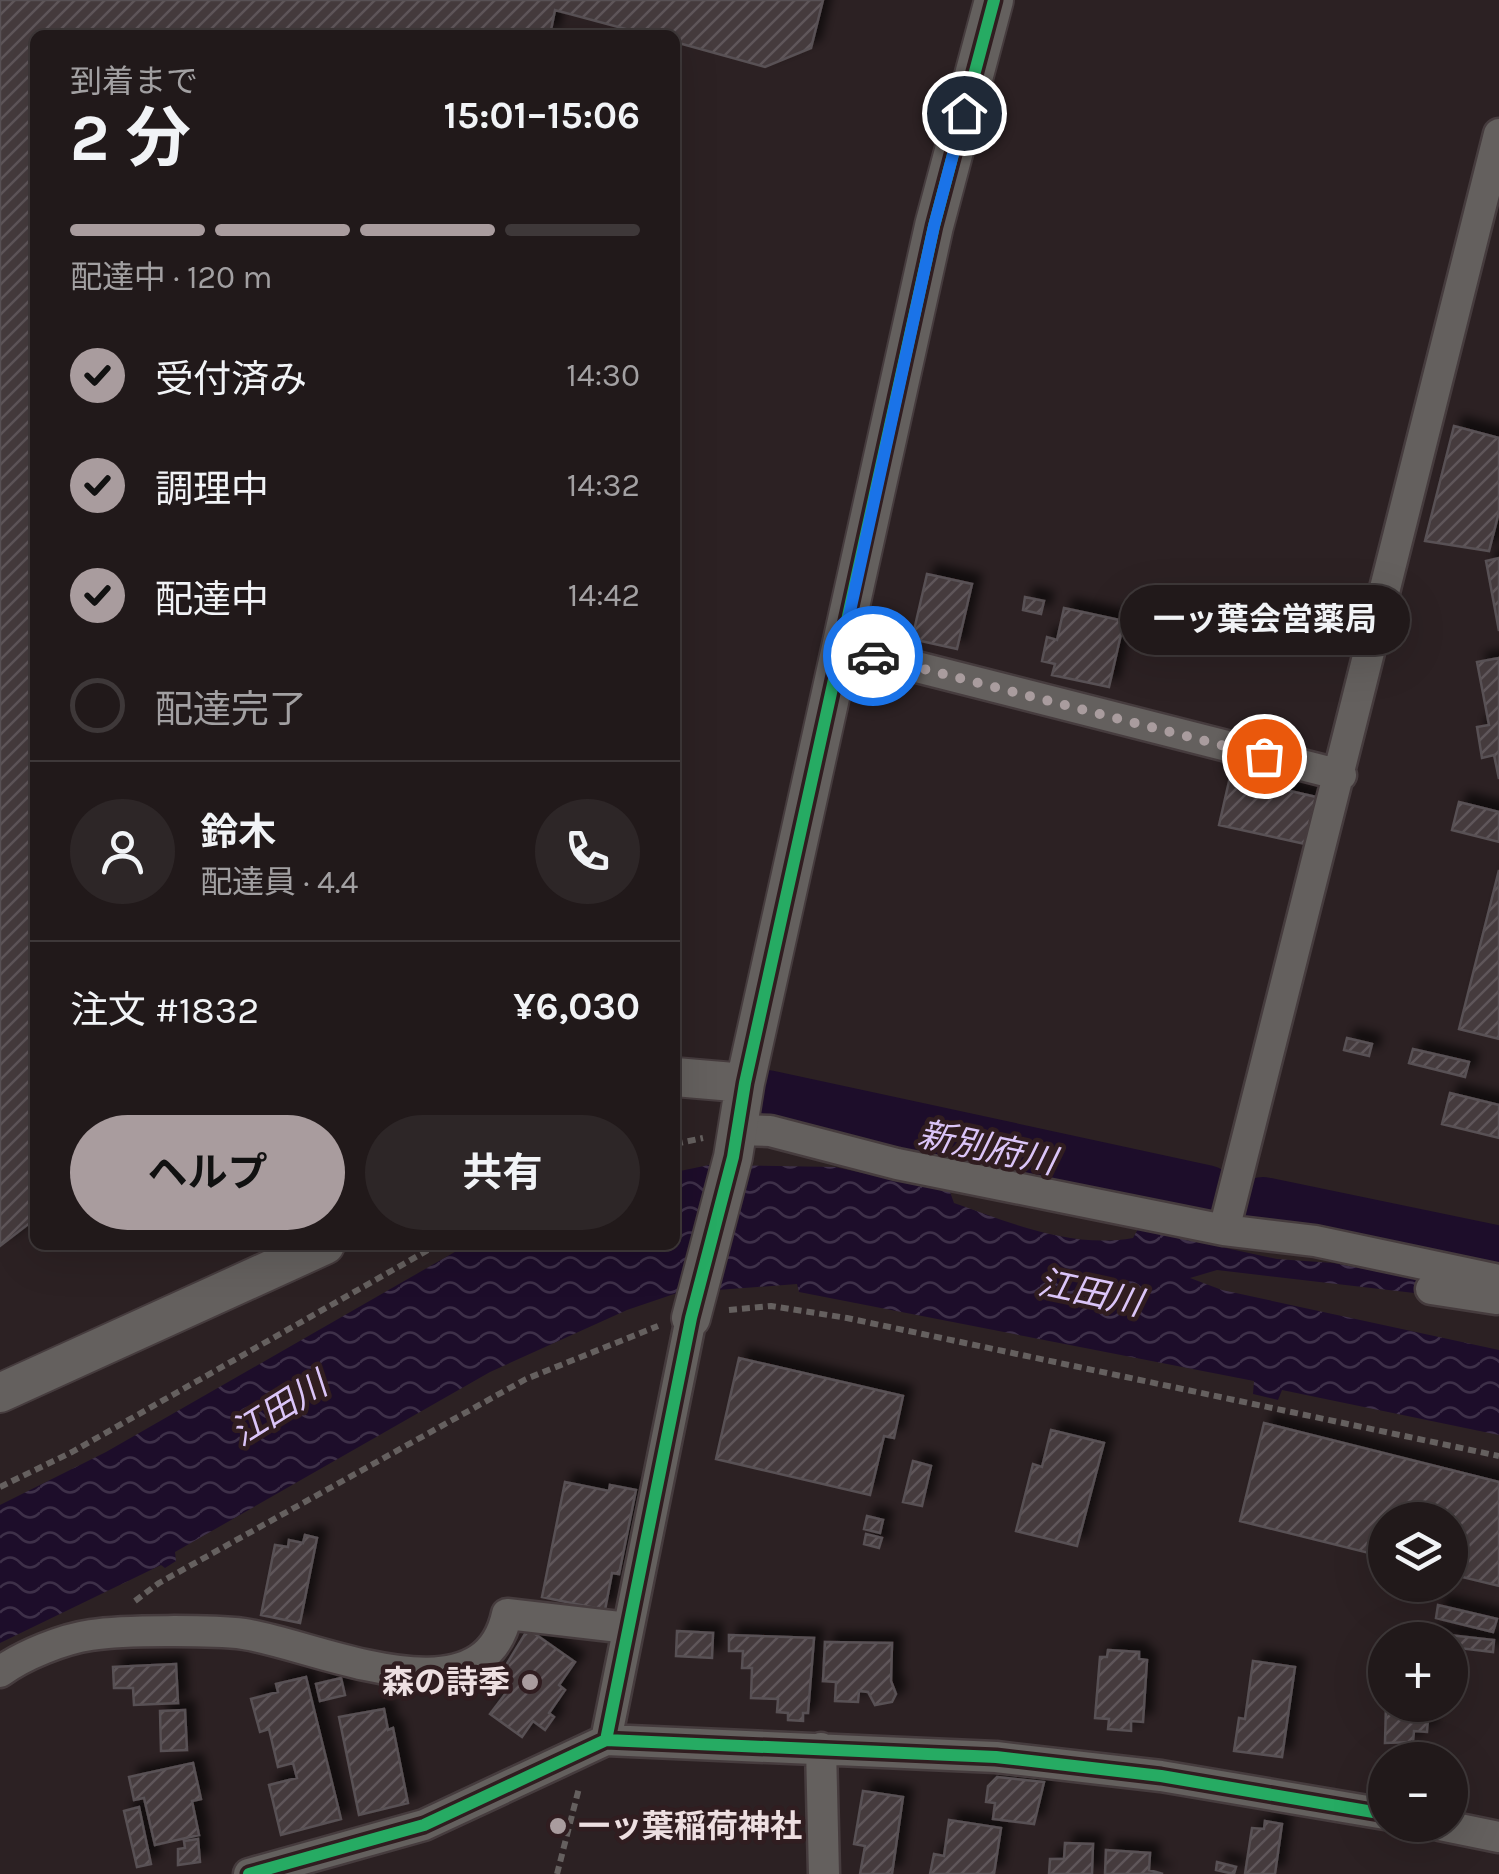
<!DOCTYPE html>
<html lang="ja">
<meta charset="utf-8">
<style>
body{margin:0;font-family:Karla,"Noto Sans JP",sans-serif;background:#2d2627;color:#f1f3f6;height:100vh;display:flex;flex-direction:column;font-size:38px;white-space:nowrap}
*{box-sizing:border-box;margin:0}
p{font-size:32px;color:#a2a0a2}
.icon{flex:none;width:55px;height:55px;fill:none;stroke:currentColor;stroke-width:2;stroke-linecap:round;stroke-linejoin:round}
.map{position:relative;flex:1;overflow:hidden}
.side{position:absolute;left:30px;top:30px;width:650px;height:1220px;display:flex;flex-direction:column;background:#21191a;border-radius:15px;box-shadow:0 10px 40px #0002,0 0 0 2px #3e3839}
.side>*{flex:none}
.buttons{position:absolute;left:1368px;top:1502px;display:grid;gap:20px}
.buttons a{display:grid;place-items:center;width:100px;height:100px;border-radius:50%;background:#21191a;box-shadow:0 10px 40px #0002,0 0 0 2px #3e3839;font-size:50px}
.pin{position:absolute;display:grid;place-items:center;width:85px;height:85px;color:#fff;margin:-42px;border:5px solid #fff;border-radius:50%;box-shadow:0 2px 10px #0007}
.courier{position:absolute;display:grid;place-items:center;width:100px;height:100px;margin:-50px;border:8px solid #1a73e8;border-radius:50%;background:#fff;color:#222;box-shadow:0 2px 12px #0007}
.bubble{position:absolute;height:70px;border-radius:35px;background:#21191a;box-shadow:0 10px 40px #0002,0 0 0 2px #3e3839;font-size:32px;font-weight:700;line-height:70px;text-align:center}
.head em{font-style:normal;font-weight:700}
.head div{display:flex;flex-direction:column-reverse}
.head{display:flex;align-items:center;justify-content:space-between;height:170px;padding:0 40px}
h1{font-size:65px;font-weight:700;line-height:75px}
.bar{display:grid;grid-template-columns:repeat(4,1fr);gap:15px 10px;align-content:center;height:120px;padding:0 40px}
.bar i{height:12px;border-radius:8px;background:#3e3839}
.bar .on{background:#a99c9e}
.bar p{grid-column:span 4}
.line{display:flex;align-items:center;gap:25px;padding:0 40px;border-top:2px solid #3e3839}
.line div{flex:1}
.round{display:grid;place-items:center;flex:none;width:105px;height:105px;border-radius:52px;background:#2d2627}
ol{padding:0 40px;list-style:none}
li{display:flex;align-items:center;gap:30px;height:110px}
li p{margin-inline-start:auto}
li .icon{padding:10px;border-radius:50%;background:#a99c9e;color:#111;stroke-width:4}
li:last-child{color:#a2a0a2}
li i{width:55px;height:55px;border:5px solid #3e3839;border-radius:50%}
.action{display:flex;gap:20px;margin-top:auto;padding:20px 40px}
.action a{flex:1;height:115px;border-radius:60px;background:#a99c9e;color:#111;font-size:40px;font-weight:700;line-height:115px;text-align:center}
.action a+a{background:#2d2627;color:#f1f3f6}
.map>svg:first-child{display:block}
.water{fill:url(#water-waves)}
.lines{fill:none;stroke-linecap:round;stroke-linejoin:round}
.river{stroke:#1d0d2a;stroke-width:60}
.building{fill:url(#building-hatch);stroke:#595154;stroke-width:2.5;filter:url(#shadow)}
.minor-casing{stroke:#463c3e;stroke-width:35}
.tertiary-casing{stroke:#463c3e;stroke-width:42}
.path{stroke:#65605f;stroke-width:6;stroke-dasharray:8 5;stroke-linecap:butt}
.minor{stroke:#64605e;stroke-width:30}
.tertiary{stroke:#64605e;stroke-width:38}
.cycleway-casing{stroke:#301d20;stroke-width:19}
.cycleway{stroke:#26ab63;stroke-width:12}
.done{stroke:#a99c9e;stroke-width:10;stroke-dasharray:0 18}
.route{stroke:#1a73e8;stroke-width:12}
.poi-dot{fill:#a99c9e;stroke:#301d20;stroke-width:4}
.labels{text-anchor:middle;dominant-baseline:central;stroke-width:9;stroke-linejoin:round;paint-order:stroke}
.poi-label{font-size:32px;font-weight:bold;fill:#eddfe1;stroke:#301d20;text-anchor:end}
.water-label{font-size:35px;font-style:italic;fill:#dbc5f8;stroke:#301d20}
</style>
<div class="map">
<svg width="1499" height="1874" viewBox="0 0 1499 1874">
<defs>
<pattern id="water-waves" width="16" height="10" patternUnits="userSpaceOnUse" patternTransform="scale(2.5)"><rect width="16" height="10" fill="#1d0d2a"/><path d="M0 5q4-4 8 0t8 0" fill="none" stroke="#3e3049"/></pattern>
<pattern id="building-hatch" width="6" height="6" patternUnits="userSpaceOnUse" patternTransform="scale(2.5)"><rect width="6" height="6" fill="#443b3e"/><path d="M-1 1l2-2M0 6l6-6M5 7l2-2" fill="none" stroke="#5f575a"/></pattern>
<filter id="shadow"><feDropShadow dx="9" dy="-9" stdDeviation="5" flood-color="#0009"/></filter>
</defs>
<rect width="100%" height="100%" fill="#2c2123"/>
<!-- water -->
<path class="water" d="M709,1165L835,1167L950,1192L954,1203C1010,1223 1073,1249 1133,1238L1138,1229L1277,1259L1333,1263L1423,1280V1294L1217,1270L1190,1278L1222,1290L1499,1350V1435L1282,1390L1278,1400L1253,1394L1254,1381L799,1292L797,1284L677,1293L627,1310L490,1372L175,1552L176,1561L165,1568L161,1565L0,1643V1505L106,1452L467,1245H675V1172Z"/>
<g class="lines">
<!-- river -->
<path class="river" d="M767,1100L1206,1195
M1263,1207L1499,1256"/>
</g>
<!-- building -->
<path class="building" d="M0,0H823L811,48L765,67L675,42V35H648L555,10L550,35H35V1219L0,1246Z
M1454,426L1499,438V512L1489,551L1425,541Z
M1499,558V631L1486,561Z
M927,574L972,584L957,649L912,639Z
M1025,597L1044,601L1041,614L1023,610Z
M1064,608L1124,621L1109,687L1052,675L1055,664L1042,661L1047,637L1057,640Z
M1499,658V779L1494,755L1482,758L1477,727L1489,725L1477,662Z
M1230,777L1316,797L1305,844L1219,825Z
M1459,802L1499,812V842L1452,830Z
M1499,870V1039L1459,1029Z
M1347,1038L1372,1044L1369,1056L1344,1050Z
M1413,1049L1469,1062L1465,1077L1409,1063Z
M1450,1093L1499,1105V1138L1442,1124Z
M739,1358L903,1396L894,1438L884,1436L870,1495L716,1459Z
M1264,1423L1499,1482V1586L1450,1574V1520H1385V1557L1240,1521Z
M1051,1430L1104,1443L1077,1546L1016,1531L1033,1464L1042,1467Z
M913,1461L931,1466L922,1506L903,1502Z
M565,1482L609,1491L610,1485L636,1490L619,1574L612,1573L605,1610L542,1597Z
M867,1516L883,1520L880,1533L864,1529Z
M866,1534L882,1538L879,1548L864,1544Z
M305,1535L317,1538L300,1623L261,1615L275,1545L288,1547L289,1540L303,1543Z
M1438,1605L1497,1619L1493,1632L1436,1618Z
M528,1629L575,1662L559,1685L565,1690L549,1713L554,1717L545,1730L533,1721L522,1737L490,1714L509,1689L497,1680Z
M677,1631L713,1633L712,1658L676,1656Z
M1431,1633L1494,1640L1493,1652L1450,1647V1640H1430Z
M729,1635L814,1638L808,1713H803V1721L788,1720V1713L777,1712L778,1699L751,1698L752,1668H742L743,1651H729Z
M825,1642L892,1643L891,1681L896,1694L892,1702L875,1705L868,1692L859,1691L858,1702L835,1701L836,1682L823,1681Z
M1108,1650L1139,1652V1659L1147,1660L1143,1722L1131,1721V1731L1108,1729L1109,1719L1095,1718L1100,1657H1107Z
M1253,1661L1295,1667L1282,1757L1234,1751L1239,1718L1245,1719Z
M176,1664L178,1703L134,1705L133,1688H114L113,1667Z
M306,1677L341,1819L281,1835L269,1785L297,1778L293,1763L278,1767L269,1729L260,1732L251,1699L278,1692L276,1684Z
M341,1678L345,1695L320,1701L316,1684Z
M1386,1705H1429L1427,1732L1414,1731L1413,1742L1385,1743Z
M384,1709L388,1730L393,1728L408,1803L359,1815L339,1717Z
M185,1710L187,1750L161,1751L160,1711Z
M193,1763L201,1799L192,1801L199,1835L155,1845L144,1798L134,1800L129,1777Z
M997,1777L1044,1782L1034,1824L993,1819L995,1803L986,1802L988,1786Z
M863,1791L903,1797L892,1874H860L865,1846L854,1844Z
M139,1807L151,1864L137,1867L124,1811Z
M949,1820L1001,1828L994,1874H930L934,1854L944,1856Z
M1265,1821L1282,1824L1275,1874H1245L1252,1828L1264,1829Z
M198,1839L200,1862L178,1865V1849L185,1848L184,1841Z
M1065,1843L1093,1844L1092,1874H1049L1050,1859H1064Z
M1106,1850L1150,1853L1149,1870L1163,1874H1105Z
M1217,1862L1236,1867L1234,1874L1216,1870Z"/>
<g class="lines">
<defs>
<path id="minor" d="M842,648L1341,775
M737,1130L770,1131L897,1164L1224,1230L1315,1241L1499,1280
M1224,1230L1499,134
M1431,1289L1496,1299
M0,1672C23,1655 63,1639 91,1635C123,1630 212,1630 244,1634C314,1644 483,1727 507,1614L628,1628
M606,1740L691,1318
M821,1748L824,1874
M1440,1825L1499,1837
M249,1874L424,1825L606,1740L996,1757L1161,1776L1385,1814"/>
<path id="tertiary" d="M675,1077L745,1083
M691,1318L733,1157L745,1083L934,226L994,0
M0,1393L325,1245"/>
</defs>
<!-- minor casing -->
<use href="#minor" class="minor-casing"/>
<!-- tertiary casing -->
<use href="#tertiary" class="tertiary-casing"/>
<!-- path -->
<path class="path" d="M675,1144L703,1138
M729,1310L771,1306L847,1318L1499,1456
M0,1487L72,1452L437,1245
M135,1601L159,1583L526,1379L658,1326
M557,1874L579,1788"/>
<!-- minor -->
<use href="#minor" class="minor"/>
<!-- tertiary -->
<use href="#tertiary" class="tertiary"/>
<defs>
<path id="cycleway" d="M606,1740L691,1318L733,1157L745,1083L934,226L994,0
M249,1874L424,1825L606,1740L996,1757L1161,1776L1385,1814"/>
</defs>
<!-- cycleway casing -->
<use href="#cycleway" class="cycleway-casing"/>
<!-- cycleway -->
<use href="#cycleway" class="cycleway"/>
</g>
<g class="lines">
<!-- done -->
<path class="done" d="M873,656L1264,756"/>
<!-- route -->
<path class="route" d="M873,656L842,648L934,226L964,113"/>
</g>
<!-- markers -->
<g class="poi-dot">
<circle cx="530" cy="1682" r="10"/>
<circle cx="558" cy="1826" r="10"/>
</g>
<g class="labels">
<!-- poi labels -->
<g class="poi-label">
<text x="510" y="1682">森の詩季</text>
<text x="578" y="1826" text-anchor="start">一ッ葉稲荷神社</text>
</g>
<!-- water labels -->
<g class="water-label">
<text transform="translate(987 1148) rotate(12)">新別府川</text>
<text transform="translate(1090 1293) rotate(12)">江田川</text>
<text transform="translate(279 1409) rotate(-32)">江田川</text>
</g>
</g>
</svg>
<div class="buttons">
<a><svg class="icon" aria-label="layers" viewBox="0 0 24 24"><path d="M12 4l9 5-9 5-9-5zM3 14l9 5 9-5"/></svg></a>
<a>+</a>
<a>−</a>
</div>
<div class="pin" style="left:1264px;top:756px;background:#ea580c"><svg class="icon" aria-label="bag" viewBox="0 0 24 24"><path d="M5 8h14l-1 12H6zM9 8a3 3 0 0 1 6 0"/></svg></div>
<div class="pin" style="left:964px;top:113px;background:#1f2937"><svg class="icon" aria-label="home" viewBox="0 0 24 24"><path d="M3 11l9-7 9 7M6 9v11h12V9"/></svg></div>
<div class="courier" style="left:873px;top:656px"><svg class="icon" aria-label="car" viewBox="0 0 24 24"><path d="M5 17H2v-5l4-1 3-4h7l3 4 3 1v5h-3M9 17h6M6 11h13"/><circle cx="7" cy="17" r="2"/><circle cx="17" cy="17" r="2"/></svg></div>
<div class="bubble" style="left:1120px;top:585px;width:290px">一ッ葉会営薬局</div>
<section class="side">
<div class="head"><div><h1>2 分</h1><p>到着まで</p></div><em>15:01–15:06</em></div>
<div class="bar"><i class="on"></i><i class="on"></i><i class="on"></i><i></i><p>配達中 · 120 m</p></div>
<ol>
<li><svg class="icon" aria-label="check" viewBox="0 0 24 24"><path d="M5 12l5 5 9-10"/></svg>受付済み<p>14:30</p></li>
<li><svg class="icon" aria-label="check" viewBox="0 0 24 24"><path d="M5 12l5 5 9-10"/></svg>調理中<p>14:32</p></li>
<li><svg class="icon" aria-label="check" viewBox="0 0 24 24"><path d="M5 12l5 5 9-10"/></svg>配達中<p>14:42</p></li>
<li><i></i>配達完了</li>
</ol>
<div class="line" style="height:180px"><a class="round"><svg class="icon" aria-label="person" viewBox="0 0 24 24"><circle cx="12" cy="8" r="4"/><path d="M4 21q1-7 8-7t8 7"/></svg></a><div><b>鈴木</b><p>配達員 · 4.4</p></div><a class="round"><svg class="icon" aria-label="phone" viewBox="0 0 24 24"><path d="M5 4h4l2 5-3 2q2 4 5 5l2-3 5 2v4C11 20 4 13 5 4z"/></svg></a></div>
<div class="line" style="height:130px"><div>注文 #1832</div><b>¥6,030</b></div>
<div class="action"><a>ヘルプ</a><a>共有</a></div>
</section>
</div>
